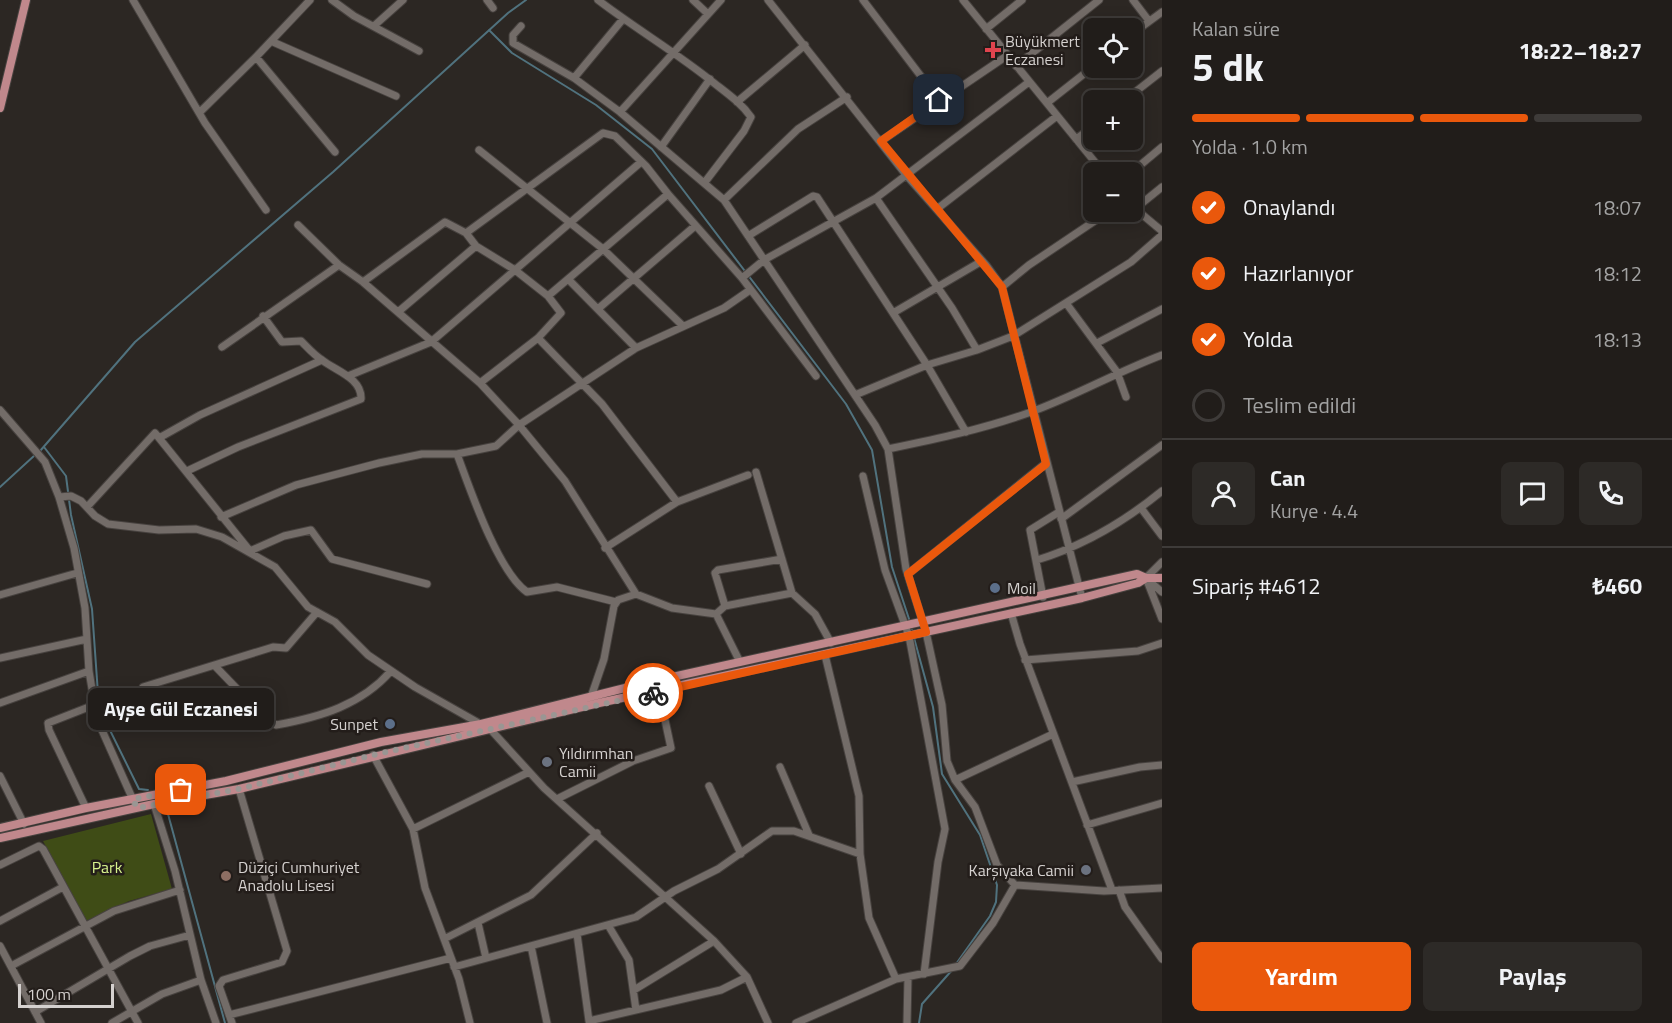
<!DOCTYPE html>
<html lang="tr">
<meta charset="utf-8">
<style>
body{margin:0;font-family:"Titillium Web",sans-serif;background:#2d2a27;color:#f1f3f6;height:100vh;display:flex;flex-direction:column;font-size:22px;white-space:nowrap}
*{box-sizing:border-box;margin:0}
p{font-size:20px;color:#a2a2a2}
.icon{flex:none;width:33px;height:33px;fill:none;stroke:currentColor;stroke-width:2;stroke-linecap:round;stroke-linejoin:round}
.map{position:relative;flex:1;overflow:hidden}
.side{display:flex;flex-direction:column;background:#211d1a;width:510px}
.side>*{flex:none}
.tools{position:absolute;left:1083px;top:18px;display:grid;gap:12px}
.tools a{display:grid;place-items:center;width:60px;height:60px;border-radius:9px;background:#211d1a;box-shadow:0 3px 15px #0003,0 0 0 2px #3e3b39;font-size:30px}
.scale{position:absolute;left:18px;bottom:15px;width:96px;box-sizing:border-box;padding-left:6px;border:3px solid #d5d1cf;border-top:0;font-size:16px;line-height:21px;white-space:nowrap;color:#d5d1cf;-webkit-text-stroke:4px #231d1a;paint-order:stroke}
.pin{position:absolute;display:grid;place-items:center;width:51px;height:51px;color:#fff;margin:-26px;border-radius:12px;box-shadow:0 3px 9px #0006}
.courier{position:absolute;display:grid;place-items:center;width:60px;height:60px;margin:-30px;border:4px solid #ea580c;border-radius:50%;background:#fff;color:#222;box-shadow:0 2px 8px #0007}
.bubble{position:absolute;height:42px;border-radius:9px;background:#211d1a;box-shadow:0 3px 15px #0003,0 0 0 2px #3e3b39;font-size:20px;font-weight:700;line-height:42px;text-align:center}
.summary em{font-style:normal;font-weight:700}
.summary div{display:flex;flex-direction:column-reverse}
.summary{display:flex;align-items:center;justify-content:space-between;height:102px;padding:0 30px}
h1{font-size:39px;font-weight:700;line-height:45px}
.bar{display:grid;grid-template-columns:repeat(4,1fr);gap:9px 6px;align-content:center;height:72px;padding:0 30px}
.bar i{height:8px;border-radius:4px;background:#3e3b39}
.bar .active{background:#ea580c}
.bar p{grid-column:span 4}
.line{display:flex;align-items:center;gap:15px;padding:0 30px;border-top:2px solid #3e3b39}
.line div{flex:1}
.round{display:grid;place-items:center;flex:none;width:63px;height:63px;border-radius:9px;background:#2d2a27}
ol{padding:0 30px;list-style:none}
li{display:flex;align-items:center;gap:18px;height:66px}
li p{margin-inline-start:auto}
li .icon{padding:6px;border-radius:50%;background:#ea580c;color:#fff;stroke-width:4}
li:last-child{color:#a2a2a2}
li i{width:33px;height:33px;border:3px solid #3e3b39;border-radius:50%}
.cta{display:flex;gap:12px;margin-top:auto;padding:12px 30px}
.cta a{flex:1;height:69px;border-radius:9px;background:#ea580c;color:#fff;font-size:24px;font-weight:700;line-height:69px;text-align:center}
.cta a+a{background:#2d2a27;color:#f1f3f6}
main{display:flex;flex:1;min-height:0}
.map>svg:first-child{display:block}
.green{fill:#3f4c16}
.lines{fill:none;stroke-linecap:round;stroke-linejoin:round}
.stream{stroke:#50727e;stroke-width:2}
.minor-casing{stroke:#47423f;stroke-width:9}
.major-casing{stroke:#47423f;stroke-width:10}
.minor{stroke:#736c68;stroke-width:7}
.major{stroke:#c0888c;stroke-width:8}
.done{stroke:#9a9693;stroke-width:6;stroke-dasharray:0 10.8}
.route{stroke:#ea580c;stroke-width:8}
.health-dot{fill:#e0444e;stroke:#231d1a;stroke-width:2}
.service-dot{fill:#5c6f8a;stroke:#231d1a;stroke-width:2}
.worship-dot{fill:#6b7280;stroke:#231d1a;stroke-width:2}
.education-dot{fill:#8d6e63;stroke:#231d1a;stroke-width:2}
.labels{text-anchor:middle;dominant-baseline:central;stroke-width:5;stroke-linejoin:round;paint-order:stroke}
.poi-label{font-size:16px;fill:#d5d1cf;stroke:#231d1a;text-anchor:start}
.park-label{font-size:16px;fill:#d6f18c;stroke:#231d1a}
</style>
<main>
<div class="map">
<svg width="1162" height="1023" viewBox="0 0 1162 1023">
<rect width="100%" height="100%" fill="#2c2723"/>
<!-- green -->
<path class="green" d="M151,814L172,889L129,901L86,921L43,841Z"/>
<g class="lines">
<!-- stream -->
<path class="stream" d="M489,30L512,53L596,105L652,149L846,404L872,450L892,567L910,622
M44,447L66,476L71,515L92,609L99,708L139,789L148,790
M40,451L135,342L333,172L508,13L526,0
M0,487L35,455
M911,627L933,707L942,774L980,835L997,885L996,902L990,916L956,964
M168,814L225,1023
M919,1023L922,1004L953,969"/>
<defs>
<path id="minor" d="M133,0L205,123L266,210
M332,0L354,16L419,51
M487,0L493,8
M598,0C636,29 677,53 714,83C728,94 741,103 751,117L744,131L705,182
M693,0L708,14
M768,0L907,176L986,265L1002,287L1082,598
M863,0L939,100
M963,0L1103,172
M1133,0L1149,21
M375,25L403,0
M521,26L513,35V43L574,78L620,112L724,200L875,425L888,449L906,569L926,632L942,705L947,761L955,780L975,807L997,865L1015,885L1104,891L1162,888
M986,29L1022,0
M1132,34L1162,12
M273,42L396,96
M256,57L310,0
M1016,66L1099,0
M574,78L623,19
M1125,100L1162,71
M737,102L805,45
M1047,103L1094,66
M201,111L256,57L335,152
M620,112L721,0
M1076,139L1094,126
M881,141L1008,55
M661,147L710,79
M479,150L603,249L683,326
M1132,172L1162,147
M876,198L952,308L977,350
M724,200L798,129L847,97
M1132,206L1162,231
M1136,208L1162,187
M937,209L1057,116
M298,225L339,265L363,282L480,383L519,425L565,481L636,594L672,608L716,614L725,606L792,593
M466,233L603,133L615,136L646,166L668,194L742,278L816,376
M748,236L813,196L817,197L927,365L966,432
M742,278L764,260L876,198L1029,82
M568,279L636,348
M363,282L445,222L466,233L476,246L515,270L548,296L561,313L538,338L480,383
M1002,287L1029,265L1108,212
M548,296L668,194
M1066,303L1117,372L1126,397
M599,308L695,226
M398,312L476,246
M893,313L982,261
M538,338L602,404L677,502
M1097,343L1162,309
M222,347L339,265
M348,376L431,342L641,162
M855,395L927,365L977,350L1013,336L1131,262L1162,235
M0,410L45,462L59,497L74,548L85,608L89,671L97,719L134,802
M159,438L200,415L322,360
M888,449C936,439 984,429 1031,412C1075,396 1117,372 1162,355
M457,454C470,489 498,572 527,592L557,587L616,602
M187,471L238,447L361,399C362,378 336,371 322,360C314,355 308,348 301,341L282,342L263,316
M756,472L792,593L815,614L831,643
M863,476L885,570L909,636L945,829L938,862L924,974
M59,497L71,496L81,501L95,516L108,524L159,530L196,529L222,537L275,567L308,607L335,622L368,655L415,687L491,730L544,788L714,941L747,977L768,1023
M87,507L155,433L250,551L284,536L311,530L332,559L427,584
M1141,508L1162,536
M221,517L296,485L379,463L422,454H457L496,446L519,425L636,348L724,308L750,290
M1061,519L1162,445
M605,548L677,502L748,475
M1037,560C1083,546 1124,522 1162,491
M908,574L1046,463
M1146,578L1162,619
M1146,578L1162,562
M1148,580L1162,592
M0,595L77,573
M1043,597L1030,530L1059,512
M725,606L715,573L718,570L782,559
M1011,613L1020,644L1112,890
M716,614L740,662
M825,655L859,796L860,854L869,918L896,979
M0,658L87,639
M1025,660L1138,651L1162,643
M215,666L266,719L276,725C321,717 361,705 391,671
M143,687L273,647L286,648L317,612
M591,697L604,659L614,606L618,600L636,594
M0,703L89,671
M373,755L413,829L425,888L459,979L470,1023
M780,767L809,835
M0,776L24,824
M955,780L1053,734
M1072,782L1140,767L1162,765
M709,786L741,854
M557,799L633,761L671,748L659,692
M154,804L175,871L201,980L216,1023
M86,808L49,730L48,723L94,705
M1087,825L1162,803
M413,829L529,772
M0,865L39,846L43,849L138,1023
M1119,890L1125,907L1162,959
M0,921L63,887
M478,923L486,958
M608,925L629,960L636,1010
M577,934L589,1021L721,990L747,977
M444,939L531,895L597,833
M0,946L41,1023
M531,946L547,1023
M11,966L114,911L180,890
M454,967L636,917L674,891L718,869L772,831H794L860,854
M634,990L714,941
M35,1012L130,956L150,946L190,935
M229,1015L451,958
M112,1023L162,994L201,980
M232,1023L219,986L223,980L282,962L287,951L239,789
M796,1023L896,979L960,966L993,923L1015,885
M907,1023L908,977"/>
<path id="major" d="M0,108L26,0
M0,828L86,808L226,781L381,742L481,724L641,684L1137,574L1146,578H1162
M0,838L154,804L239,789L599,703L1082,598L1138,583L1146,578"/>
</defs>
<!-- minor casing -->
<use href="#minor" class="minor-casing"/>
<!-- major casing -->
<use href="#major" class="major-casing"/>
<!-- minor -->
<use href="#minor" class="minor"/>
<!-- major -->
<use href="#major" class="major"/>
</g>
<g class="lines">
<!-- done -->
<path class="done" d="M181,790L133,799L137,808L239,789L373,755L653,693"/>
<!-- route -->
<path class="route" d="M653,693L926,632L908,574L1046,464L1002,287L881,141L939,100"/>
</g>
<!-- markers -->
<path class="health-dot" d="M990 41h6v6h6v6h-6v6h-6v-6h-6v-6h6z"/>
<g class="service-dot">
<circle cx="995" cy="588" r="6"/>
<circle cx="390" cy="724" r="6"/>
</g>
<g class="worship-dot">
<circle cx="547" cy="762" r="6"/>
<circle cx="1086" cy="870" r="6"/>
</g>
<circle class="education-dot" cx="226" cy="876" r="6"/>
<g class="labels">
<!-- poi labels -->
<g class="poi-label">
<text x="1005" y="41">Büyükmert<tspan x="1005" dy="18">Eczanesi</tspan></text>
<text x="1007" y="588">Moil</text>
<text x="378" y="724" text-anchor="end">Sunpet</text>
<text x="559" y="753">Yıldırımhan<tspan x="559" dy="18">Camii</tspan></text>
<text x="238" y="867">Düziçi Cumhuriyet<tspan x="238" dy="18">Anadolu Lisesi</tspan></text>
<text x="1074" y="870" text-anchor="end">Karşıyaka Camii</text>
</g>
<!-- park labels -->
<g class="park-label">
<text x="107" y="867">Park</text>
</g>
</g>
</svg>
<div class="tools">
<a><svg class="icon" aria-label="locate" viewBox="0 0 24 24"><circle cx="12" cy="12" r="6"/><path d="M12 2v4M12 18v4M2 12h4M18 12h4"/></svg></a>
<a>+</a>
<a>−</a>
</div>
<div class="scale">100 m</div>
<div class="pin" style="left:181px;top:790px;background:#ea580c"><svg class="icon" aria-label="bag" viewBox="0 0 24 24"><path d="M5 8h14l-1 12H6zM9 8a3 3 0 0 1 6 0"/></svg></div>
<div class="pin" style="left:939px;top:100px;background:#1f2937"><svg class="icon" aria-label="home" viewBox="0 0 24 24"><path d="M3 11l9-7 9 7M6 9v11h12V9"/></svg></div>
<div class="courier" style="left:653px;top:693px"><svg class="icon" aria-label="bike" viewBox="0 0 24 24"><circle cx="6" cy="16" r="4"/><circle cx="18" cy="16" r="4"/><path d="M6 16l4-8h5l3 8M10 8l3 8H6M13 5h3"/></svg></div>
<div class="bubble" style="left:88px;top:688px;width:186px">Ayşe Gül Eczanesi</div>
</div>
<section class="side">
<div class="summary"><div><h1>5 dk</h1><p>Kalan süre</p></div><em>18:22–18:27</em></div>
<div class="bar"><i class="active"></i><i class="active"></i><i class="active"></i><i></i><p>Yolda · 1.0 km</p></div>
<ol>
<li><svg class="icon" aria-label="check" viewBox="0 0 24 24"><path d="M5 12l5 5 9-10"/></svg>Onaylandı<p>18:07</p></li>
<li><svg class="icon" aria-label="check" viewBox="0 0 24 24"><path d="M5 12l5 5 9-10"/></svg>Hazırlanıyor<p>18:12</p></li>
<li><svg class="icon" aria-label="check" viewBox="0 0 24 24"><path d="M5 12l5 5 9-10"/></svg>Yolda<p>18:13</p></li>
<li><i></i>Teslim edildi</li>
</ol>
<div class="line" style="height:108px"><a class="round"><svg class="icon" aria-label="person" viewBox="0 0 24 24"><circle cx="12" cy="8" r="4"/><path d="M4 21q1-7 8-7t8 7"/></svg></a><div><b>Can</b><p>Kurye · 4.4</p></div><a class="round"><svg class="icon" aria-label="chat" viewBox="0 0 24 24"><path d="M4 5h16v11H9l-5 4z"/></svg></a><a class="round"><svg class="icon" aria-label="phone" viewBox="0 0 24 24"><path d="M5 4h4l2 5-3 2q2 4 5 5l2-3 5 2v4C11 20 4 13 5 4z"/></svg></a></div>
<div class="line" style="height:78px"><div>Sipariş #4612</div><b>₺460</b></div>
<div class="cta"><a>Yardım</a><a>Paylaş</a></div>
</section>
</main>
